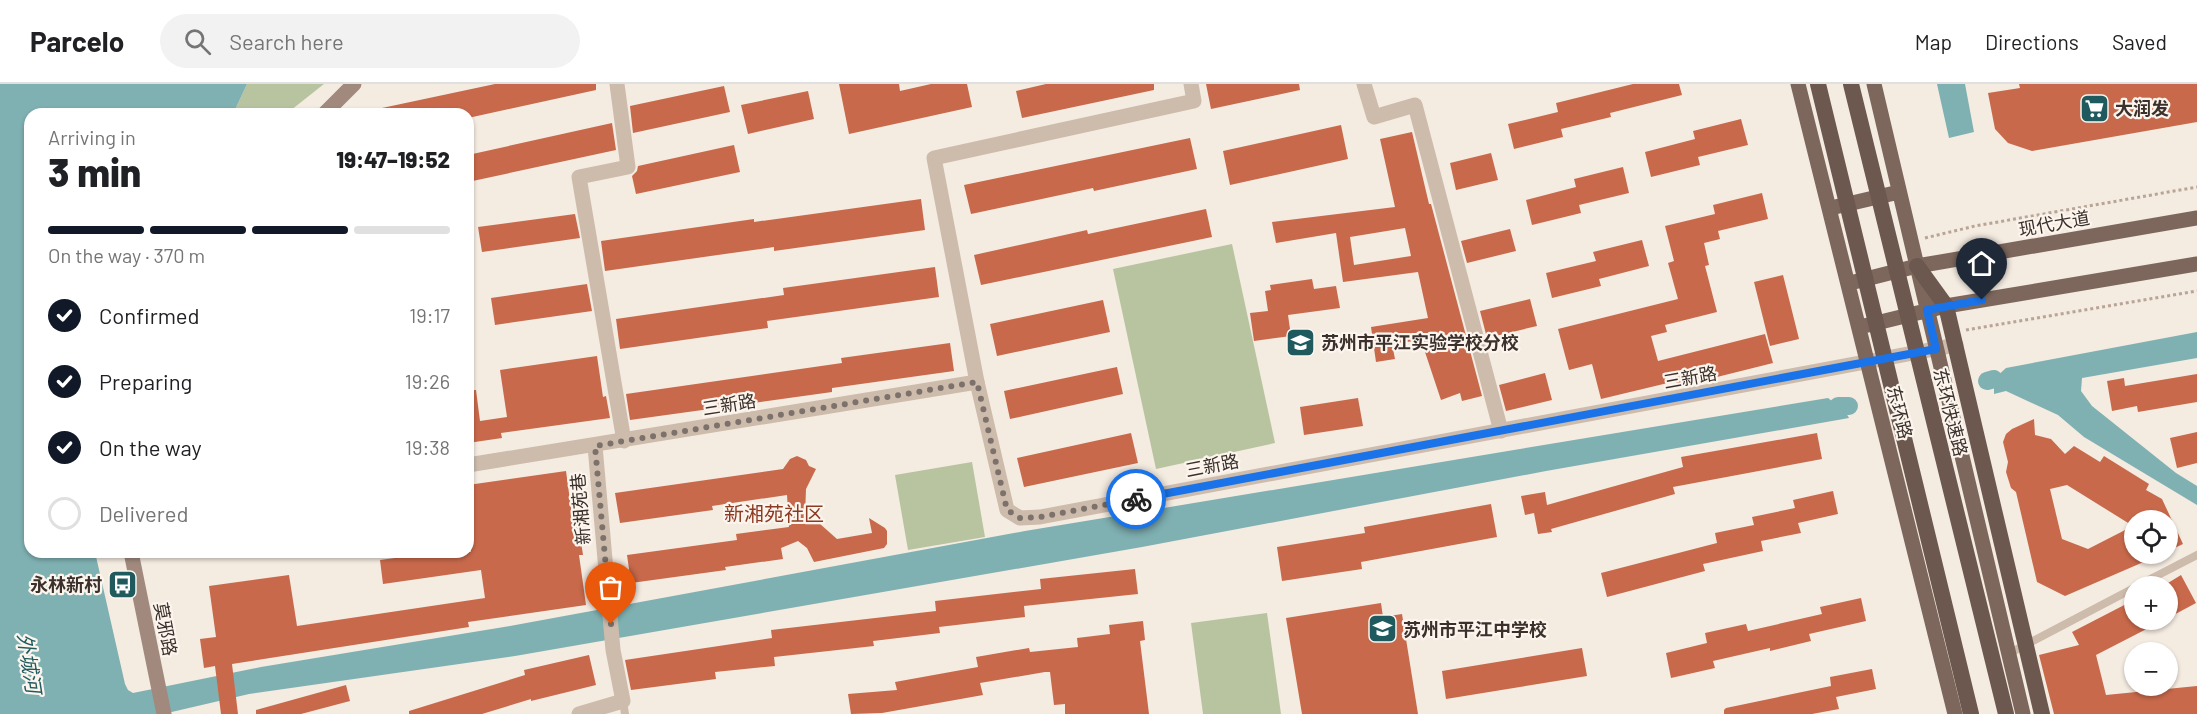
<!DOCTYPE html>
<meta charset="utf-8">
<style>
body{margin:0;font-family:Barlow,"Noto Sans SC",sans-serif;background:#f2f2f2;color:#202124;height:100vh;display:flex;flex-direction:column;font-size:22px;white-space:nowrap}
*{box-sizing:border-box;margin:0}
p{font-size:20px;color:#757577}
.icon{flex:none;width:33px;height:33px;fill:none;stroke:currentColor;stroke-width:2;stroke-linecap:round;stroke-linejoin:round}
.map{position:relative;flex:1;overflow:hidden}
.panel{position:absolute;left:24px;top:24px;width:450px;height:450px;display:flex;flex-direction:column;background:#fff;border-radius:18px;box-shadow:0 2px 4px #0004}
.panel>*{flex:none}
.tools{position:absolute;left:2124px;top:426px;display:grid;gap:12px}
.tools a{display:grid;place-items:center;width:54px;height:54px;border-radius:50%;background:#fff;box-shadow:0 2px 4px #0004;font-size:30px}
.pin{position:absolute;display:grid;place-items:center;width:51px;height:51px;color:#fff;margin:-62px -26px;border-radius:50% 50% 50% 0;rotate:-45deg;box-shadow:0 0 6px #0007}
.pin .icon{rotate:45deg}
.courier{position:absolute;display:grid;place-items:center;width:60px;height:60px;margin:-30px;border:4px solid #1a73e8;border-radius:50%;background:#fff;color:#222;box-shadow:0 2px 8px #0007}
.headline em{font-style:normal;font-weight:800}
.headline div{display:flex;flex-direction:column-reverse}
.headline{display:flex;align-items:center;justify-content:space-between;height:102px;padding:0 24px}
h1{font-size:39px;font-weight:800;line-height:45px}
.bar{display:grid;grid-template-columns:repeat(4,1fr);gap:9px 6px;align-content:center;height:72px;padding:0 24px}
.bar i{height:8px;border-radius:4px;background:#e0e0e0}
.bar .on{background:#111827}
.bar p{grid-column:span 4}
ol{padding:0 24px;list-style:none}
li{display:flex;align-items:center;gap:18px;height:66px}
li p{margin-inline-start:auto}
li .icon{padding:6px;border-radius:50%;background:#111827;color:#fff;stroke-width:4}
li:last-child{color:#757577}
li i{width:33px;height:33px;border:3px solid #e0e0e0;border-radius:50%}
header{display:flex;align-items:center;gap:36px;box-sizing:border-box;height:84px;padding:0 30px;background:#fff;border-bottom:2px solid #e0e0e0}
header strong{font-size:28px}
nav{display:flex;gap:33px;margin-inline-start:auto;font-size:21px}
.search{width:420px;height:54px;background:#f2f2f2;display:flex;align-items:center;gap:15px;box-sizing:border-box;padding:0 21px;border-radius:33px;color:#757577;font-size:22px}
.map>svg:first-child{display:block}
.green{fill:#b8c4a0}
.water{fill:#7fb0b2}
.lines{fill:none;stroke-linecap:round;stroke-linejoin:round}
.canal{stroke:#7fb0b2;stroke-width:18}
.building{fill:#c8694b;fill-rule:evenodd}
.path{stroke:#b9a596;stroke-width:3;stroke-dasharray:3 3;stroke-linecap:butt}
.service{stroke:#cdbbac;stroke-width:8}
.minor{stroke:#cdbbac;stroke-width:15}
.tertiary{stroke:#cdbbac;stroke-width:15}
.secondary{stroke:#a18a7d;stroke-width:15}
.primary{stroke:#7d675c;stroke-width:15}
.trunk{stroke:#6c584f;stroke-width:16}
.trunk-bridge{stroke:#6c584f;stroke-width:16}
.done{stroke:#7c716b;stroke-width:6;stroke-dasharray:0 10.8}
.route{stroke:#1a73e8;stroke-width:8}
.labels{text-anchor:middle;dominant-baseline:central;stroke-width:4.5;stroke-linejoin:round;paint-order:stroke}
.poi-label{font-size:18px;font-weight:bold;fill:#3b302b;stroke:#fbf5ee;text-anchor:start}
.street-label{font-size:18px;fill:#3b302b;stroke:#fbf5ee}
.neighbourhood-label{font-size:20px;fill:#8c3b22;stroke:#fbf5ee}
.water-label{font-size:20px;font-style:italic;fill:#1f5a5e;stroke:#fbf5ee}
</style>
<header>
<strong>Parcelo</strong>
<div class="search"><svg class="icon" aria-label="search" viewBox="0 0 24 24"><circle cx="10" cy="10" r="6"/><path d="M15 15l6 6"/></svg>Search here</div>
<nav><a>Map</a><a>Directions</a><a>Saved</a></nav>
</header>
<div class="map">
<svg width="2197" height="630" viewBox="0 0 2197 630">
<rect width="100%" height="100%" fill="#f4ebe1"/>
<!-- green -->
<path class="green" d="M247,0H324L286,30H233Z
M1232,160L1275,359L1156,385L1113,185Z
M972,378L985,453L908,466L895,391Z
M1267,529L1281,630H1203L1191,539Z"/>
<!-- water -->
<path class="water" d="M0,0H247L233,30H30V468H95L125,600L128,606L133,609L261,583L510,542L1025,447L1828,314L1845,327L1849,334L1546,387L1142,463L515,572L249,610L163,630H0Z
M1937,0H1965L1974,48L1949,54Z
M2197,248V274L2082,294L2081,307L2092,322L2176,389L2197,402V421L2084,353L2058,331L2006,307L1994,310V295L2006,284Z"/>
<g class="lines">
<!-- canal -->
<path class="canal" d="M1987,297L1994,295
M1838,322H1849"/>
</g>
<!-- building -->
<path class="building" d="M495,0H596V6L468,34V30H382V24Z
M839,0H899L900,7L931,0H967L972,23L849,50Z
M1046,0H1154V6L1022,34L1016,7Z
M1206,0H1299L1300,6L1211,25Z
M1633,0H1679L1682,11L1610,29L1611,33L1561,45L1563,53L1514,65L1508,40L1558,28L1556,19Z
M2019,0H2197V38L2032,67L2008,59L1995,45L1988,9L2020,4Z
M724,2L730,28L633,49L630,22Z
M808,7L814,35L748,50L741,21Z
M1741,35L1748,61L1698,73L1700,81L1651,93L1645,68L1695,55L1693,47Z
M612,39L616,66L468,98V71Z
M1341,41L1348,75L1230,101L1223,67Z
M1412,48L1429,120H1431L1482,312L1462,317L1460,309L1441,316L1421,256L1392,260L1395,275L1376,278L1371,243L1428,234L1418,188L1343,198L1336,149L1276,159L1272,138L1395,123L1380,55ZM1405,144L1411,172L1354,181L1350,153Z
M1190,54L1197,85L1094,107L1093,104L971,130L964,101Z
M734,61L740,88L636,110L632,92L637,87L638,82Z
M1491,69L1498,96L1456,106L1450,79Z
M1623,83L1629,109L1579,121L1581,129L1532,141L1526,116L1576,103L1574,95Z
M1762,109L1768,135L1718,147L1720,155L1704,159L1709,181L1705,182L1717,228L1665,241L1667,248L1651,252L1658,277L1765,250L1773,279L1677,303L1676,297L1601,315L1592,280L1569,286L1558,245L1678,215L1668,179L1674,177L1665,142L1715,130L1713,121Z
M921,115L925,146L774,167V163L605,187L601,157L754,135V138Z
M1206,125L1212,153L981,201L974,171L1087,146L1088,150Z
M575,130L580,154L482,168L478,143Z
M1510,145L1516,167L1467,179L1461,157Z
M1642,156L1649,182L1599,195L1601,202L1552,214L1546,189L1596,177L1593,168Z
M935,183L939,213L767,237L768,244L620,265L616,235L784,211L783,204Z
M1783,191L1799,255L1770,262L1754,198Z
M1312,195L1314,205L1336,202L1340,224L1288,231L1291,252L1254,257L1250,229L1268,227L1265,207L1271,206L1270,201Z
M587,200L592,227L495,241L491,214Z
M1530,215L1537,242L1487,254L1480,227Z
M1103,216L1110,248L997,272L990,240Z
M950,259L954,287L832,304V308L630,336L626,310L842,279L841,274Z
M597,272L603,313L606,312L610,334L501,349L502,354L468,359V306H476L480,337L507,333L500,286Z
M1117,283L1123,310L1010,335L1004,307Z
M1545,289L1552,316L1506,327L1499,301Z
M2197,290V318L2138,328L2137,322L2112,327L2107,297L2124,294L2125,302Z
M1358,314L1363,342L1304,351L1300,323Z
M2034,335L2035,351L2051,355L2065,370L2074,362L2100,378L2104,372L2149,400L2146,406L2162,415L2183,460L2168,467V436H2134V470H2162L2065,512L2037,498L2016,408L2011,404L2006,388L2008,378L2003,358L2006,350L2012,345ZM2067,401L2133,442L2088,465L2062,455L2050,405Z
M2197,348V379L2177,384L2170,354Z
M1131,349L1138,379L1024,403L1017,374Z
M1817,349L1822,375L1673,403L1675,410L1551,445L1552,448L1538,450L1534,429L1525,431L1521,412L1545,408L1547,421L1683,383L1681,373Z
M797,372L806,376L809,382L816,385L806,405L805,432L819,439L837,455L872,449L869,434L885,444L887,447V460L884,464L814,478L807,464L798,457L781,464L783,475L725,483L726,486L631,499L627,471L737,456L736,450L789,443L787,411L712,422L713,426L620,439L615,409L783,385L790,375Z
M566,387L573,439L578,438L583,471H579L586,521L468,538L469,543L232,580L238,630H221L215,582L204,584L200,555L216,553L209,502L289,491L297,542L485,514L481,486L383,500L380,476L439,468H471L468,444V401Z
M1833,407L1838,430L1798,439L1801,449L1761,457L1763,467L1703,480L1705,487L1607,513L1601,489L1717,459L1715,449L1754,441L1752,433L1795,424L1793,416Z
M1491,420L1497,453L1361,478L1362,485L1282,497L1277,463L1365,449L1364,443Z
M1135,485L1138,510L1024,522L1025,533L939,543L940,549L873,557L874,562L774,573L775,582L715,588L716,595L631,606L625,576L772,554L771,546L936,527L935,517L1041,505L1040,495Z
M2181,491L2196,519L2168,534V499Z
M1861,514L1866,537L1809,550L1811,557L1770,567V564L1713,577L1715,584L1671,594L1666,569L1707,559L1705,549L1746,540L1748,547L1822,530L1820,523Z
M2134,516V536H2164L2096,571L2106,611L2197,602V630H2054L2039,571L2079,561L2072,548Z
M1381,519L1383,533L1402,530L1418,630H1302L1286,534Z
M1143,537L1145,556L1140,557L1149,630H1065V620L1054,621L1050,588H1045L980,599L983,611L882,629L851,630L848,610L897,606L895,598L978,583L976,573L1029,564L1030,568L1078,563L1077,554L1110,550L1109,541Z
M1582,564L1587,592L1446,615L1442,587Z
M589,571L596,601L531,617V615L482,630H409V627L525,591L524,586Z
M1872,585L1876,605L1836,613L1839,625L1812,630H1724V626L1726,624L1831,602L1830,593Z
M346,601L350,617L301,630H256V626Z"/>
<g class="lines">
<!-- path -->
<path class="path" d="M1925,154L1975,142L2197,103
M1966,246L2197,207"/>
<!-- service -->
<path class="service" d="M2137,502L2197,471
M2008,570L2134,504
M623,617L625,630"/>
<!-- minor -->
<path class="minor" d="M617,0L628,83L579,93L624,357
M1364,0L1374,33L1415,21L1501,347
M977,298L934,74L1194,17L1191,0
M579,630L623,617L613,566L595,362"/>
<!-- tertiary -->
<path class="tertiary" d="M468,381L977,298L1007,426L1020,434L1040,433L1956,261"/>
<!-- secondary -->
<path class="secondary" d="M324,30L354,0
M131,468L164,630"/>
<!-- primary -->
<path class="primary" d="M1798,0L1955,630
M1874,0L2023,630
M1835,123L1899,108
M1854,198L1917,182L2197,134
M1864,242L1946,222L2197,180"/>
<!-- trunk -->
<path class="trunk" d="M1917,182L1946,222L2042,630"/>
<!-- trunk-bridge -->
<path class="trunk-bridge" d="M1818,0L1971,630
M1851,0L2006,630"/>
</g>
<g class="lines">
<!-- done -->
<path class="done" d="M611,540L595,362L977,298L1007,426L1020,434L1040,433L1136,415"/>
<!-- route -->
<path class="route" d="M1136,415L1936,265L1927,226L1982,216"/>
</g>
<!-- icons -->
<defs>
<symbol id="supermarket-square" viewBox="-11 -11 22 22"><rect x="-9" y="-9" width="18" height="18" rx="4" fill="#1f5a5e" stroke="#fbf5ee"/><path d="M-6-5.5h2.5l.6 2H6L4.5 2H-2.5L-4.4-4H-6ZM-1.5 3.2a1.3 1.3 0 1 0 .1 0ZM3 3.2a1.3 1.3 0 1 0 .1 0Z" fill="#fff"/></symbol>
<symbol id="school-square" viewBox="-11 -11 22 22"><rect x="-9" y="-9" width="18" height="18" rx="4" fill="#1f5a5e" stroke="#fbf5ee"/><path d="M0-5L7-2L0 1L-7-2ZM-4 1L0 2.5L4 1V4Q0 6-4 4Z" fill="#fff"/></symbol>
<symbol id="bus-square" viewBox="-11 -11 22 22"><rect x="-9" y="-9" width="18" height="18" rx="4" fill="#1f5a5e" stroke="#fbf5ee"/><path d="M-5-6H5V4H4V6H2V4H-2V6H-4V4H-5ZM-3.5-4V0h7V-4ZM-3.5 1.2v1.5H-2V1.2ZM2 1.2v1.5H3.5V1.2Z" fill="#fff"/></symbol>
</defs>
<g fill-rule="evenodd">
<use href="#supermarket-square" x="2078" y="8" width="33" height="33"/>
<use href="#school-square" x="1284" y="242" width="33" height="33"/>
<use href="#bus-square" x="106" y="484" width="33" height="33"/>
<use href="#school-square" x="1366" y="528" width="33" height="33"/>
</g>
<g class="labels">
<!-- poi labels -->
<g class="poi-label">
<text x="2115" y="24">大润发</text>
<text x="1321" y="258">苏州市平江实验学校分校</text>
<text x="102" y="500" text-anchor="end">永林新村</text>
<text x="1403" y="545">苏州市平江中学校</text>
</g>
<!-- street labels -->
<g class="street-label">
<text transform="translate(2054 139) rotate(-10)">现代大道</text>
<text transform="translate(1690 293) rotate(-10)">三新路</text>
<text transform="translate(729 320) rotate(-9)">三新路</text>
<text transform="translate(1900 328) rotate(76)">东环路</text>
<text transform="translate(1951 328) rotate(76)">东环快速路</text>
<text transform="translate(1212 381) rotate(-11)">三新路</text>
<text transform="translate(580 425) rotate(-95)">新湘苑巷</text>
<text transform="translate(166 545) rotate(79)">莫邪路</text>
</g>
<!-- neighbourhood labels -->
<g class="neighbourhood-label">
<text x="774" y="429">新湘苑社区</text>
</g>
<!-- water labels -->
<g class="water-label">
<text transform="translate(30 579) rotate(81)">外城河</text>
</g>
</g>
</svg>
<div class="tools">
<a><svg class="icon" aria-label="locate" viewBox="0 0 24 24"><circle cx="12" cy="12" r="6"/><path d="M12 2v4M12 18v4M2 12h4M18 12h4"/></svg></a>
<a>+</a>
<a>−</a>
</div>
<div class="pin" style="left:611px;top:540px;background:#ea580c"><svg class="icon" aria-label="bag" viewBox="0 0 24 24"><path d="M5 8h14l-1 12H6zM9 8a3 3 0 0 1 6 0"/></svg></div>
<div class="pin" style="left:1982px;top:216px;background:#1f2937"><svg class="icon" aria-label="home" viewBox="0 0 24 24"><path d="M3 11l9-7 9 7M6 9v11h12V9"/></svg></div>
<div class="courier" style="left:1136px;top:415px"><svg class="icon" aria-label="bike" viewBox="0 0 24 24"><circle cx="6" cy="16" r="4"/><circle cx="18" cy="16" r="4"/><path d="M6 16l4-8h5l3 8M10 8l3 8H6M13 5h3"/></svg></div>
<section class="panel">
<div class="headline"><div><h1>3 min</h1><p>Arriving in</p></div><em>19:47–19:52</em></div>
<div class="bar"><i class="on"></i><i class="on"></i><i class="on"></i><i></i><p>On the way · 370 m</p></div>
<ol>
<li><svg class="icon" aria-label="check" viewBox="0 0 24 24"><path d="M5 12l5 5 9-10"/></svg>Confirmed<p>19:17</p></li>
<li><svg class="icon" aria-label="check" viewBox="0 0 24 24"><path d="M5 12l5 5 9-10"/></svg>Preparing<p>19:26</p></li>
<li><svg class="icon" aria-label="check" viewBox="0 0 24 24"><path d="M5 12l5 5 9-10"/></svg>On the way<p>19:38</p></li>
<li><i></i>Delivered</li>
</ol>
</section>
</div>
